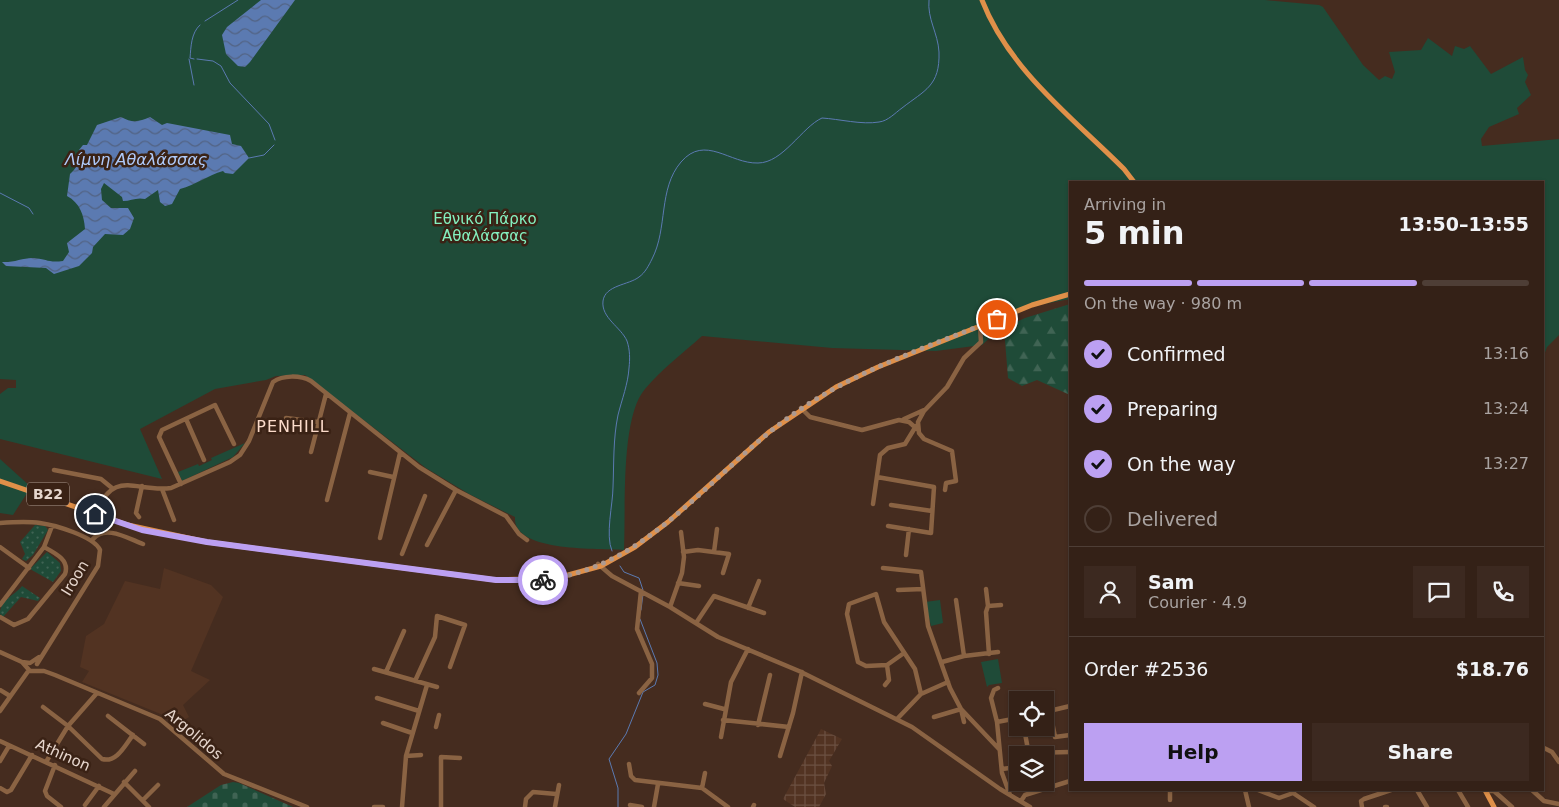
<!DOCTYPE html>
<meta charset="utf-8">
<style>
body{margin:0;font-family:"DejaVu Sans",sans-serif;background:#3c2920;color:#f1f3f6;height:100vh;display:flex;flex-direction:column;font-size:19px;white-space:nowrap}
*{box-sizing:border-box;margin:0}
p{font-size:16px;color:#a9a3a1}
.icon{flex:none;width:28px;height:28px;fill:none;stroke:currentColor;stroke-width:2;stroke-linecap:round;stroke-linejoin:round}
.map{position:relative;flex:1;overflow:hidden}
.drawer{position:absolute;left:1069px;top:181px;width:475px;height:610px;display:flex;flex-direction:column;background:#342117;border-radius:0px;box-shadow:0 1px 4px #0004,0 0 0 1px #4e3e36}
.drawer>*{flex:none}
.tools{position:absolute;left:1009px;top:691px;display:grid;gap:10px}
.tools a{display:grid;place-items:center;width:45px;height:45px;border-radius:0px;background:#342117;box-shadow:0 1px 4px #0004,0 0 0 1px #4e3e36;font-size:25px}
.pin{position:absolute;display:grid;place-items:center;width:42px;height:42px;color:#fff;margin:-21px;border:2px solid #fff;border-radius:50%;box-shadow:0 1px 5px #0007}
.courier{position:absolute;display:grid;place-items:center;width:50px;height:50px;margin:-25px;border:4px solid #bca0f2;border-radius:50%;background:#fff;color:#222;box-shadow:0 1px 6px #0007}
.headline em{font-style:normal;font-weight:700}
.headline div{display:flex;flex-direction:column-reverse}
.headline{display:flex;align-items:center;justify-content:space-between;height:85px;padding:0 15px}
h1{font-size:32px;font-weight:700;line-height:38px}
.bar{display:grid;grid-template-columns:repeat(4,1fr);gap:8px 5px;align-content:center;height:60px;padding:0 15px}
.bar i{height:6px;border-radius:4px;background:#4e3e36}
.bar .active{background:#bca0f2}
.bar p{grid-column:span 4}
.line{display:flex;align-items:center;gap:12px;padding:0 15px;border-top:1px solid #4e3e36}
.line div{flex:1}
.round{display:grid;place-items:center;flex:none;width:52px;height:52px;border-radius:0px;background:#3c2920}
ol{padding:0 15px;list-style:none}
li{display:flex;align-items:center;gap:15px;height:55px}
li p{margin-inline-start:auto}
li .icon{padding:5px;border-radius:50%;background:#bca0f2;color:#111;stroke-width:4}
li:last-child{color:#a9a3a1}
li i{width:28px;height:28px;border:2px solid #4e3e36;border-radius:50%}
.button{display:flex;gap:10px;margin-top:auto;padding:10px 15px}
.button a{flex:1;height:58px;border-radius:0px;background:#bca0f2;color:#111;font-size:20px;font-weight:700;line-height:58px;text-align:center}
.button a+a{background:#3c2920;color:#f1f3f6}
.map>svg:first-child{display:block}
.built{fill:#523322}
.industrial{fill:url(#industrial-grid)}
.grass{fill:url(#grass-dots)}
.forest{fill:url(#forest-firs)}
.cemetery{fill:url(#cemetery-stones)}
.park{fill:#1f4b38}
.water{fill:url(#water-waves)}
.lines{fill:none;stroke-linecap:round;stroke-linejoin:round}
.stream{stroke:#5b7ab1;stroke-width:1}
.minor{stroke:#8a6343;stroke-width:4.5}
.major{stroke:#e09049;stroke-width:5}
.done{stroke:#ae9a90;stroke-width:5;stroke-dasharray:0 9}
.route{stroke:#bca0f2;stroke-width:6}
.labels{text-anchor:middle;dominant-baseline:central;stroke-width:5;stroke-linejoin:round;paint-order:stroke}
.shield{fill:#3a2215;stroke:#b2a096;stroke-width:1}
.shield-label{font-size:14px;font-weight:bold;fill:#e6d6cd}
.park-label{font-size:15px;fill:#84f1c0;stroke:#3a2215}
.street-label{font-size:15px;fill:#e6d6cd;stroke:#3a2215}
.water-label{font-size:16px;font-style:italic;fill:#afcafa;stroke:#3a2215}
.neighbourhood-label{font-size:16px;letter-spacing:1px;fill:#fbdbca;stroke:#3a2215}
</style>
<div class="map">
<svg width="1559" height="807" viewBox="0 0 1559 807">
<defs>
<pattern id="industrial-grid" width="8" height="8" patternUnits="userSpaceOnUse" patternTransform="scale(1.25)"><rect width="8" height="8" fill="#523322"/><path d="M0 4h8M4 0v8" fill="none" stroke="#6b5041"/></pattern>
<pattern id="grass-dots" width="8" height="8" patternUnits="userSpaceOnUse" patternTransform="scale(1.25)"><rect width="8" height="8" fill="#1f4b38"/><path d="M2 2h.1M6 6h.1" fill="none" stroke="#406454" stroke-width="1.8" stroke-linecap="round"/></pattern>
<pattern id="forest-firs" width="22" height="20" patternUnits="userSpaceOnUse" patternTransform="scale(1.25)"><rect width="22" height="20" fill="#1f4b38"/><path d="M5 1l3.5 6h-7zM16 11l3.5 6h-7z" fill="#406454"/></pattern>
<pattern id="cemetery-stones" width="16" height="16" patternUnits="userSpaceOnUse" patternTransform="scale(1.25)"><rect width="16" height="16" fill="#1f4b38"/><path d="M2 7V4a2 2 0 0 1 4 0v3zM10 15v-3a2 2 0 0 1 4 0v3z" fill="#406454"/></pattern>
<pattern id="water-waves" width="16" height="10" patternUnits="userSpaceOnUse" patternTransform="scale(1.25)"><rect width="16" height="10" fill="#5b7ab1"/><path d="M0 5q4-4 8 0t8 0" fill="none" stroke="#526383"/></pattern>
</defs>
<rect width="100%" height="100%" fill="#452c1f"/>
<!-- built -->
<path class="built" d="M164,568L211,585L223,597L191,671L210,680L183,705L189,717L176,725L168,717L82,682L89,671L80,667L86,636L104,624L125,581L160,589Z"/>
<!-- industrial -->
<path class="industrial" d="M821,729L842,739L829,761L832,766L824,783L826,794L819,807H795L783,799Z"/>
<!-- grass -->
<path class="grass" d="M35,525L45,526L48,530L33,555L26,561L22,559L25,554L20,542Z
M47,552L60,563L61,571L53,582L30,569Z
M22,586L40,598L38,601L21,597L3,617L0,614C0,600 15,595 22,586Z"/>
<!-- forest -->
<path class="forest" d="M1070,304V395L1037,380L1022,386L1008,378L1004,328L1025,318Z"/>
<!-- cemetery -->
<path class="cemetery" d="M233,782L239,783L293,807H187L221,785Z"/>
<!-- park -->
<path class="park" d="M0,0H1265L1319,5L1323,7L1363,65L1379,80L1385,76L1392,79L1395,72L1389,52L1421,50L1428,38L1452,56L1455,46L1464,49L1470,46L1491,74L1523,57L1525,70L1528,75L1525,82L1531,95L1517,108L1519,114L1489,127L1481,139L1482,146L1559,139V335L1547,347L1542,361V182H1070V299L1023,308L982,345L936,351L832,348L702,336C683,353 661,370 645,389C620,418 626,510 624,550C600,548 512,553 515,517L469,494L426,468L305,375L276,376L266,380L215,389L140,429L162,479L0,439V394L8,388H16V380L0,379Z
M245,443L233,457L182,481L178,472L198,464L199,466L212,460L211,458Z
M0,459L31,487L13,515L0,513Z
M940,600L943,623L931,626L925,602Z
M998,659L1002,683L989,685L987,687L981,662Z"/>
<!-- water -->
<path class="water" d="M261,0H295L250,62L245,67L238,66L226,54L222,35L227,27Z
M121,117C132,123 139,122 150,117L162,125L167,123L230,135L232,144L241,146L249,158L233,174L225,173L223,171C208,175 196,185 180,189L172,204L165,206L160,202L158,190L145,199C136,197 131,201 123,201L122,197L104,183L101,189L102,200L111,208H128L134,218L130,229L123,235L105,234L93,247L92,253L79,266L54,274L46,268L6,266L2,262C13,263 25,257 34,258C47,259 48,263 63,261L69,252L67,243L85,229C84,215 80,203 67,196L70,174C78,167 80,160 79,150L83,145H87L97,125Z"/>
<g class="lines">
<!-- stream -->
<path class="stream" d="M205,21L238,0
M189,59L194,85
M194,59L190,58C191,47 191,33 200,25
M197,59L213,61L221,66L230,83L269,124L275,140
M249,158L264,155L274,145
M0,193L29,208L33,214
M612,551C605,535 613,504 613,487C614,463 613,439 618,415C622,399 628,384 629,368C630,359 630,350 627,341C621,327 601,318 603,301C605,285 629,285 639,277C645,273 649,265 652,259C668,228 658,189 681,162C705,134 730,164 758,163C783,163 802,127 822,118C839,119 862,125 879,122C888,121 895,113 902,108C925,90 940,86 939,52C938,33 927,19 929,0
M620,566L624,572L639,578L643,590
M641,610L643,594
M618,807V788L609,759L626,734L643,692L655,685L658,675L657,663L640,619"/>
<!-- minor -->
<path class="minor" d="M801,408L810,417L862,430L899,420L909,422L917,429
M286,418L318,422
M186,419L204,460
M904,419L924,410
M311,452L326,394
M54,470L101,479L112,488
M370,472L393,477
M877,477L934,487L931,533L888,526
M181,484L159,437L162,430L215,405L234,444
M162,489L174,520
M945,490L946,483L956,481L952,451L924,439L919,433L918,422L924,411L947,387L964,358L981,342L980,326
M327,500L350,413
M873,504L880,455L888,448L905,444L916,426
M891,505L932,511
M95,514C115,467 135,493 171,488L230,462L240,455L249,441L273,382C283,375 300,375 311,381L419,467L456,490L506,516L519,534L527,540
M139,517L136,513L142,486
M0,523C13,522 27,521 40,523C54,525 94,536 100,550L98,566L37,664
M380,538L400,453
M92,540C105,524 127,538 143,544
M427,545L456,490
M0,547L29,568
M683,552L698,550L729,554L723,573
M714,552L717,529
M402,554L425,496
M906,555L909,529
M598,564L612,576L670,607L718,637L799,671L912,727L1000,789L1030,807
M883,568L921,572L928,626L950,688L961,709L964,722
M678,583L699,586
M986,589L988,606
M898,590L923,589
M956,600L964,656
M0,605L44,547L52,526
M670,607L682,573L684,557L681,532
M748,608L759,581
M0,617L14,625L28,619L65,574C70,560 55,553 44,547
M696,623L714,596L764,613
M0,652L22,662L30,671H44L55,675L160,719L224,774L307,807
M989,654L986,612L988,606L1001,605
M22,662L30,663L39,657
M942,662L964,656L998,652
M887,665L866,666L858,662L847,614L849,604L876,594L884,622L915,669L921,694
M374,669L437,687
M386,672L404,631
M415,681L435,637L437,616L465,625L450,667
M885,685L889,680L887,665L904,653
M998,688L994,690L991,698L997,722L1002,773L1010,795
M0,690L10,696
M639,693L652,678V664L637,629L641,591
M377,698L419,711
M705,704L724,709
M43,707L68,726L102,759C117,763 125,745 133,735
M0,711L29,670
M1050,711L1055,737L1070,735
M1045,712L1070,706
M108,716L144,744
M934,717L961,709L999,749
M897,719L921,694L948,682
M723,720L789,727
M997,722L1018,718
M383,723L412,733
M758,725L770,675
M436,727L439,715
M1024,728L1029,755
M721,737L731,682L748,649
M0,741L114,794
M1542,747L1552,752L1559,762
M1029,753L1070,752
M406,756L421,755
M780,756L793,713L802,672
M0,761L9,746
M46,762L68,726L97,693
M629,764L631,776L635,780L702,788L728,807
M55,765L45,791L47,796L61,807
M1002,769L1018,767
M124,782L149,807
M1036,782L1037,791
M0,788L7,792L11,790L32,755
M702,788L705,773
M1170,790V800
M1245,790L1249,807
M1258,790L1279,798L1293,793
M1295,790L1293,793L1314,807
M1417,790L1427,807
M1458,790L1468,807
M1532,790L1544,801L1559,804
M1486,791H1494L1512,807
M143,800L158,785
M1021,801L1025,795L1070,781
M85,805L99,786
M630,805L642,807
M104,807L135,771
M374,807H383
M402,807L406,756L427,685
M441,807V757L460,758
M525,807L526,799L533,792L556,794
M555,807L559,785
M654,807L658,784
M753,807L754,805
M1362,807L1361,801L1364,799L1391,790
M1385,807H1387"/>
<!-- major -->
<path class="major" d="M982,0C1009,70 1073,118 1124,169L1134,182
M0,481L128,525L207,542L496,580L557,578L601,566L635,547L668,522L769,432L836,387L878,367L980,326L1032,305L1070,294
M1485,790L1494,807"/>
</g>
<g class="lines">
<!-- done -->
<path class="done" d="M543,580C649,568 711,472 792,415C854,371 927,347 997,319"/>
<!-- route -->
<path class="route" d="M95,514L142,530L207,542L496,580H543"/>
</g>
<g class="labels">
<!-- shield labels -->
<rect class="shield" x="27" y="482.5" width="42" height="23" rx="4"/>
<g class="shield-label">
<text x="48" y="494">B22</text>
</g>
<!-- park labels -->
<g class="park-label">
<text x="485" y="219">Εθνικό Πάρκο<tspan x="485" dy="17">Αθαλάσσας</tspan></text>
</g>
<!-- street labels -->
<g class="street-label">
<text transform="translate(75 578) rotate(-59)">Iroon</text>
<text transform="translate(194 734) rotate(40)">Argolidos</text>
<text transform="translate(63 755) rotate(24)">Athinon</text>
</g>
<!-- water labels -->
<g class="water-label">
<text x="136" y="159">Λίμνη Αθαλάσσας</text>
</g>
<!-- neighbourhood labels -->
<g class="neighbourhood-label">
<text x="293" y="426">PENHILL</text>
</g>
</g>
</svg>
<div class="tools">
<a><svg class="icon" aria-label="locate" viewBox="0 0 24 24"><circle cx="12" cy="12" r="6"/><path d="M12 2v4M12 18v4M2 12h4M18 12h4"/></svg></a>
<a><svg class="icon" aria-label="layers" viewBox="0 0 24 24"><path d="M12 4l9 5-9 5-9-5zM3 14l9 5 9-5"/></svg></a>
</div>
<div class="pin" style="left:997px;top:319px;background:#ea580c"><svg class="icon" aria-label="bag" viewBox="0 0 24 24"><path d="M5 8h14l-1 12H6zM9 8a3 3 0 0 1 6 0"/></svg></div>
<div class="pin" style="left:95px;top:514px;background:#1f2937"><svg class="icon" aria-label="home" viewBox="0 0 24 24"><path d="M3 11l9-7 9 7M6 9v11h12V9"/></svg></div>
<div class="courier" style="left:543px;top:580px"><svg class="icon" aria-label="bike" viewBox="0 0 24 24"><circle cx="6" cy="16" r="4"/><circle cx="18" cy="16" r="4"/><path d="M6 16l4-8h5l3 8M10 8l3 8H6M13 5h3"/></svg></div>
<section class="drawer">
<div class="headline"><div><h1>5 min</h1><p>Arriving in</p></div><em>13:50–13:55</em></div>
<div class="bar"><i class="active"></i><i class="active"></i><i class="active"></i><i></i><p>On the way · 980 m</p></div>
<ol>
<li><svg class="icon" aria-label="check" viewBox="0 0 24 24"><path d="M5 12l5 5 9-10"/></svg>Confirmed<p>13:16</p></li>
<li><svg class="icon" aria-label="check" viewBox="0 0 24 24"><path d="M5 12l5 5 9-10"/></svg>Preparing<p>13:24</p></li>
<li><svg class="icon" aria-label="check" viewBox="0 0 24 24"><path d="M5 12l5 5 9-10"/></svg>On the way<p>13:27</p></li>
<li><i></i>Delivered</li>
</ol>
<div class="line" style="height:90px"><a class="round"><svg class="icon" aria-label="person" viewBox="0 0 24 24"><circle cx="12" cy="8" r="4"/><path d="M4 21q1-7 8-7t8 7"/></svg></a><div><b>Sam</b><p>Courier · 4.9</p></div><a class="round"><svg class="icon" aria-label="chat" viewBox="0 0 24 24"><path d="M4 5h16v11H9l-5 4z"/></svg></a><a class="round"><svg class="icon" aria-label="phone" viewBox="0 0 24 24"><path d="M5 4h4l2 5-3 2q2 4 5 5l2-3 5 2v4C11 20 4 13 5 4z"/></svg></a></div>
<div class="line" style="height:65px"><div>Order #2536</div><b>$18.76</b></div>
<div class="button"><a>Help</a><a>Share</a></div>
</section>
</div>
